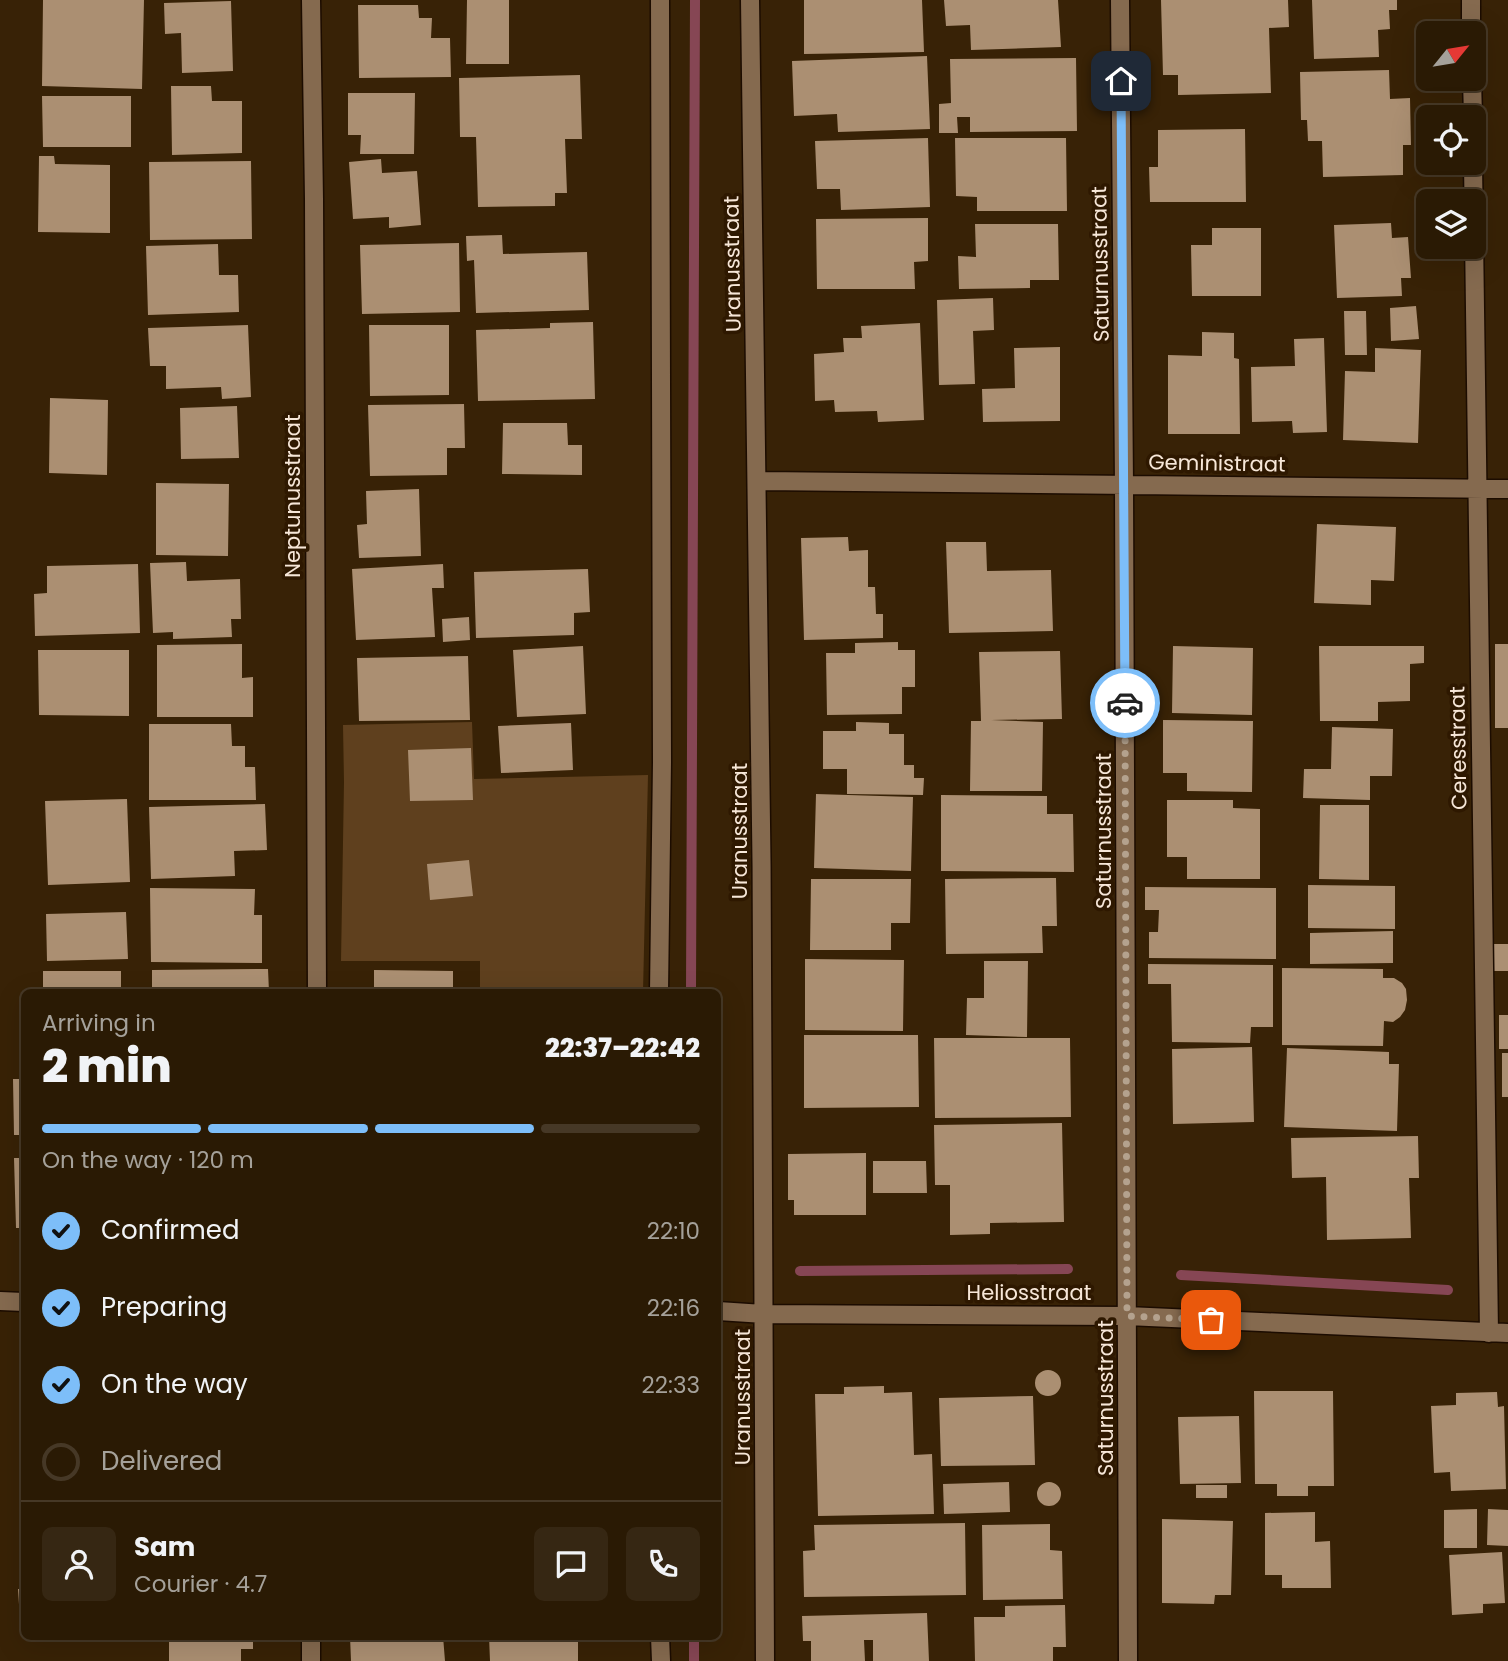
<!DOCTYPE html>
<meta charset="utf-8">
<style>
body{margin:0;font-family:Poppins,sans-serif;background:#362713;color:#f1f3f6;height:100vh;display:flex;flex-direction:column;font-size:26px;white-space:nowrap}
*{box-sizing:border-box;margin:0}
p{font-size:23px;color:#a5a19a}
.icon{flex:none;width:38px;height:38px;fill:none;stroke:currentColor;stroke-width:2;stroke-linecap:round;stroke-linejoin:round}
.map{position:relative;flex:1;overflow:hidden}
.drawer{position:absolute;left:21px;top:989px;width:700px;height:651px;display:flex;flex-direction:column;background:#2a1a04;border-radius:10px;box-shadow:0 7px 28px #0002,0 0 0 2px #463826}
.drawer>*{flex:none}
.needle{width:46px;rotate:60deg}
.fabs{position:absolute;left:1416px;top:21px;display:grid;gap:14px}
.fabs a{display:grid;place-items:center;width:70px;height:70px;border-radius:10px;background:#2a1a04;box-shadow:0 7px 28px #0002,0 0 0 2px #463826;font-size:35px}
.pin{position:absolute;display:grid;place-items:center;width:60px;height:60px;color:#fff;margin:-30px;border-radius:14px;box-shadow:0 4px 10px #0006}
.courier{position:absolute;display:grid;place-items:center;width:70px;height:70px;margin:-35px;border:5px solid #7dbef9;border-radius:50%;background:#fff;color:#222;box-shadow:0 2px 9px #0007}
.headline em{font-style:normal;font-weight:800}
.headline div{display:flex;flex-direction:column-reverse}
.headline{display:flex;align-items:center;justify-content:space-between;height:119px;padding:0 21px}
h1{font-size:46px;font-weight:800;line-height:52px}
.bar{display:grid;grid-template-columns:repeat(4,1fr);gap:10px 7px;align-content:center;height:84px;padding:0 21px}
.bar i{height:9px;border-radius:5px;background:#463826}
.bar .current{background:#7dbef9}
.bar p{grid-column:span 4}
.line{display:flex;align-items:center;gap:18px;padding:0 21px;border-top:2px solid #463826}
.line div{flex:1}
.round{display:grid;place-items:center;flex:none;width:74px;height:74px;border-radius:10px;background:#362713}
ol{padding:0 21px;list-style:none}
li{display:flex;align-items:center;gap:21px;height:77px}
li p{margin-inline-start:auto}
li .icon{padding:7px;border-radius:50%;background:#7dbef9;color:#111;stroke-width:4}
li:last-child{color:#a5a19a}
li i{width:38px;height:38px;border:4px solid #463826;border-radius:50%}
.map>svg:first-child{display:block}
.green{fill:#5f401e}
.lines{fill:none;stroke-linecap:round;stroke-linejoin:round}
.stream{stroke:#864654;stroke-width:10}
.building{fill:#ab8f72}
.street-casing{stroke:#1c0c00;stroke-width:21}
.street{stroke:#856a4f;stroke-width:18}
.done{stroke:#b4a28e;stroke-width:7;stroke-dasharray:0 12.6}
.route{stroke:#7dbef9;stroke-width:9}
.labels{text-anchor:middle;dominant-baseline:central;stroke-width:7;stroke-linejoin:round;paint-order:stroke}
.street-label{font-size:21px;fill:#f7e7d8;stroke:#2e1800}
</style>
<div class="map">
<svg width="1508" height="1661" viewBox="0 0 1508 1661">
<rect width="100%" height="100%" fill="#382206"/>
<!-- green -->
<path class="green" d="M472,722L474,779L648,775L643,992H480V961H341L344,782L343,725Z"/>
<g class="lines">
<!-- stream -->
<path class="stream" d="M691,992L695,0
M800,1271L1068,1269
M1181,1275L1448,1290
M694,1636V1661"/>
</g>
<!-- building -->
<path class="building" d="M43,0H144L142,89L42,86Z
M467,0H509V64H466Z
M804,0H922L924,52L804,54Z
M944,0H1058L1061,47L971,50L970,25L946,26Z
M1161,0H1288L1289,27L1269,28L1271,93L1178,95V75H1163Z
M1312,0H1397V10H1389L1390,29L1378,30L1379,57L1314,59Z
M231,1L233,71L182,73L181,33L165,34L164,3Z
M358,5H418L419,18H432L431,38H450L451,77L359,78Z
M927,56L930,129L838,132L837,114L794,116L792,61Z
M1076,58L1077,131L970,132V117H957L958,133H939V104L951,103L950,59Z
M1389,70L1390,99L1410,98L1411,145H1403V175L1323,177L1322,141H1308L1307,120H1301L1300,72Z
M580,75L582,139H565L567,193H555V206L478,207L476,137H460L459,78Z
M171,86H211L212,101H242V153L172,155Z
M348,93H415L414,154H360L361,135H348Z
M42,96H131V147H43Z
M1245,129L1246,202H1150L1149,167H1158V130Z
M928,138L930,207L841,210L840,189H817L815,141Z
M955,138H1066L1067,211H977V197L956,196Z
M39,156H54L55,164L110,165V233L38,232Z
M381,159L382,173L417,171L421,225L389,228V217L353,219L349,162Z
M251,161L252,239L150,240L149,162Z
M928,218V261L914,262L915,289H817L816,219Z
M1391,223L1392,238L1408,237L1411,278H1401L1402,296L1337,298L1334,225Z
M975,224H1058L1059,280H1030V288L959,289L958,256L976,257Z
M1212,228H1261V296H1192L1191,245H1212Z
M502,235L503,254L587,252L589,310L476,313L474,260L467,261L466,236Z
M459,243L460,312L362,314L360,245Z
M218,244L219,275H238L239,312L148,315L146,246Z
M993,298L994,330L973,331L975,384L939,385L937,300Z
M1416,306L1419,339L1391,341L1390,308Z
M1344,311H1366L1367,355H1345Z
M593,322L595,399L478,401L476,330L550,328V323Z
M920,323L924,420L878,422L877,411L835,412L834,400L815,401L814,354L844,352L843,338H862L861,326Z
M248,325L251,397L222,399L221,387L166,389V366H150L148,328Z
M369,325H449V395L370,396Z
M1202,332L1234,333V358L1239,359L1240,434H1168V355L1202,356Z
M1324,338L1327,432L1293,433L1292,421L1252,422L1251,367L1295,366L1294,339Z
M1060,347V421L983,422L982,389L1015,388L1014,348Z
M1375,348L1421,350L1418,443L1343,440L1345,371L1375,372Z
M50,398L108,400L107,475L49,473Z
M464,404L465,448H447V475L370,476L368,405Z
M237,406L239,458L181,459L180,408Z
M503,423H567L568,445H582V475L502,474Z
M156,483L229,484L228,556L156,555Z
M419,489L421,556L359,558L357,525L367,524L366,491Z
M1317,524L1396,527L1394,581L1371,580V605L1314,603Z
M848,537L849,551L868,550V587H875L876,614H883V638L804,640L801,538Z
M946,542H986L987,571L1051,570L1053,631L949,633Z
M186,562L187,581L240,579L241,619H231L232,637L173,639V632L153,633L150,563Z
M138,564L140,633L35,636L34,594L47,593V566Z
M443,564L444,588H432L435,637L356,640L352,569Z
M588,569L590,612L574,613V635L476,638L474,572Z
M469,617L470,640L443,642L442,619Z
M898,642V650H915V687H902V714L827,715L826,653H855V643Z
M242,644V678L253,677V717H157V645Z
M1495,644H1508V728H1495Z
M583,646L586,714L517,717L513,650Z
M1173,646L1253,648L1252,715L1172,713Z
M1319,646H1424V663L1410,664V701L1378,702V721H1320Z
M38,650H129V716L39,715Z
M1060,651L1062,719L991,720L1043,722L1042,791H970L971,721H981L979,652Z
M468,656L470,720L359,721L357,658Z
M1163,720L1253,721L1252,792L1187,791V773H1163Z
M856,722L889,723V734H904V765H914V778H924L923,795L847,794V769H823V731H856Z
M571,723L573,770L501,773L498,726Z
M149,724H231L232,746H245V767H255L256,800H149Z
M1332,727L1393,729L1392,776H1370V800L1303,798L1304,769H1331Z
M471,748L473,800L410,801L408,750Z
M816,794L913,797L911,871L814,868Z
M941,795L1047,796V814H1073L1074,872L941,871Z
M127,799L130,882L48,885L45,801Z
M1167,800H1233V808L1260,809V879H1187V857H1167Z
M265,804L267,850L234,851L235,876L151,879L149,807Z
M1320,805H1369V880L1319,879Z
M469,860L473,896L430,900L427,864Z
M1056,878L1057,926H1042L1043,953L946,954L945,879Z
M811,879H911L910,923H891V950H810Z
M1308,885L1395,886V929L1308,928Z
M1145,887L1276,888V959L1149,958V932H1158L1159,910H1145Z
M150,888L255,889L254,915H262V963L151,962Z
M126,912L128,959L47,961L46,914Z
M1393,931V963L1310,964V933Z
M1491,944H1508V971H1492Z
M805,959L904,960L903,1031L805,1030Z
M984,961H1028L1027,1037L966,1035L967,998H984Z
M1148,964L1273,965V1027H1251L1250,1043L1172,1042L1171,984H1148Z
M1282,968L1383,969V978H1394L1402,983L1406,989L1407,1000L1405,1010L1400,1017L1393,1022L1384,1021L1383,1046L1282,1045Z
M268,969L269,992H152V970Z
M374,970L453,971V992H374Z
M43,971H121V992H43Z
M1499,1015H1508V1049H1499Z
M804,1035H918L919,1107L804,1108Z
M934,1038H1070L1071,1117L935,1118Z
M1252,1047L1254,1122L1173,1124L1172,1049Z
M1287,1048L1389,1052V1064H1399L1397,1131L1284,1127Z
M1502,1053H1508V1097H1502Z
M13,1079H24V1228H16L14,1158H22V1135H14Z
M1062,1123L1064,1222L990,1223V1234L950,1235V1185H935L934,1125Z
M1418,1136L1419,1178H1409L1411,1238L1327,1240L1326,1177L1292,1178L1291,1138Z
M866,1153V1215H794V1200H788V1154Z
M873,1161H926L927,1193H873Z
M1035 1383a13 13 0 1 1 26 0a13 13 0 1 1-26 0Z
M884,1386V1393L912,1392L914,1455L932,1454L934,1514L818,1516L815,1394H844V1387Z
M1254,1391H1333L1334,1486H1308V1496H1277V1484H1255Z
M1497,1392L1498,1407L1504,1406L1506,1489L1451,1491L1450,1472L1434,1473L1431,1406L1456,1405V1393Z
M1033,1396L1035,1465L941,1466L939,1398Z
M1239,1416L1241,1483L1180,1484L1178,1417Z
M1009,1482L1010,1512L944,1514L943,1484Z
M1037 1494a12 12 0 1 1 24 0a12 12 0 1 1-24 0Z
M1196,1485H1227V1498H1196Z
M1477,1509V1548H1444V1510Z
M1488,1509L1508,1510V1546L1487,1545Z
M1315,1512V1542L1330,1541L1331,1588H1282V1575H1265V1513Z
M1162,1519L1233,1521L1231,1595H1215L1214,1604L1162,1603Z
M965,1523L966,1595L804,1597L803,1551L815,1550L814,1525Z
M1050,1524V1550L1062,1551L1063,1599L983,1600L982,1525Z
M1502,1552L1505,1603L1483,1604V1613L1452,1615L1449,1555Z
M18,1589H24V1620H20Z
M1065,1605L1066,1647H1053V1661H975L974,1617H1005V1606Z
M927,1613L929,1661H873V1640H864L865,1661H811V1641H803L802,1616Z
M169,1636H253V1649H241V1661H169Z
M350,1636H443L445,1661H351Z
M489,1636H578V1661H490Z"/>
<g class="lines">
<defs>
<path id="street" d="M311,0L314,199L317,992
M750,0C760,554 765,1107 765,1661
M1120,0L1124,484L1128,1661
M1471,0V33
M1472,79L1473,117
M1473,163L1489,1333
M758,481L1508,489
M659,992L662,762L660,0
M0,1301L24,1302
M718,1311L765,1314L1127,1316L1508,1333
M311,1636V1661
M660,1636L661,1661"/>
</defs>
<!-- street casing -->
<use href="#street" class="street-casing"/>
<!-- street -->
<use href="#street" class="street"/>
</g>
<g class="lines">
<!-- done -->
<path class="done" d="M1125,703L1127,1316L1211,1320"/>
<!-- route -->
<path class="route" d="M1121,81L1125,703"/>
</g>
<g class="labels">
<!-- street labels -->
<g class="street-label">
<text transform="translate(732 264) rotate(-91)">Uranusstraat</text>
<text transform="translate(1100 264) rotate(-91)">Saturnusstraat</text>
<text transform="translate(1217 463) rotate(1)">Geministraat</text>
<text transform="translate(292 496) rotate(-90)">Neptunusstraat</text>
<text transform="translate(1458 748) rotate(-91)">Ceresstraat</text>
<text transform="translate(739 831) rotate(-90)">Uranusstraat</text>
<text transform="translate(1103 831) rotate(-90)">Saturnusstraat</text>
<text x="1029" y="1292">Heliosstraat</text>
<text transform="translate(742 1397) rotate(-90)">Uranusstraat</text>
<text transform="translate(1105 1398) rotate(-90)">Saturnusstraat</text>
</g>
</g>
</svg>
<div class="fabs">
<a><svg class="needle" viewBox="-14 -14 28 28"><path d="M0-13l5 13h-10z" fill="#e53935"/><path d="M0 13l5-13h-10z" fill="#a5a19a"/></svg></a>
<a><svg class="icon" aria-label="locate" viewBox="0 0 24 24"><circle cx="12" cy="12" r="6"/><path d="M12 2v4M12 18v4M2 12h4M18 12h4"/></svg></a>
<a><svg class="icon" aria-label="layers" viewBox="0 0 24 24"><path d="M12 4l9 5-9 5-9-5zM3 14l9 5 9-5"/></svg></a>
</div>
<div class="pin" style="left:1211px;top:1320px;background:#ea580c"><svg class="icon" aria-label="bag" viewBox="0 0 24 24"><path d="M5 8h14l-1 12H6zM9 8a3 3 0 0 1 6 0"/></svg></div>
<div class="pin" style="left:1121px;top:81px;background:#1f2937"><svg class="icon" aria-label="home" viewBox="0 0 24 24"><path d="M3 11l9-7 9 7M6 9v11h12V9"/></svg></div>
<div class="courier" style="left:1125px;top:703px"><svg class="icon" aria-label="car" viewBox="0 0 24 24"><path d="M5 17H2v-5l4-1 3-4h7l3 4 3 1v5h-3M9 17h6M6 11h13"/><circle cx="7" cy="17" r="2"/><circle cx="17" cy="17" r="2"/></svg></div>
<section class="drawer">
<div class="headline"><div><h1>2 min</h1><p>Arriving in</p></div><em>22:37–22:42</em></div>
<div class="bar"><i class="current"></i><i class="current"></i><i class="current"></i><i></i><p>On the way · 120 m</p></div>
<ol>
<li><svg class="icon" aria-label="check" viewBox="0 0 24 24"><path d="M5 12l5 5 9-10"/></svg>Confirmed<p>22:10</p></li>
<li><svg class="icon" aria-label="check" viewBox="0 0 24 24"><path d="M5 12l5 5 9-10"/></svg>Preparing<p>22:16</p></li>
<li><svg class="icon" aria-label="check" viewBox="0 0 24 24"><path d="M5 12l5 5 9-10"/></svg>On the way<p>22:33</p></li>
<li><i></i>Delivered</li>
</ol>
<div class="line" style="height:126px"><a class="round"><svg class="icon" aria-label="person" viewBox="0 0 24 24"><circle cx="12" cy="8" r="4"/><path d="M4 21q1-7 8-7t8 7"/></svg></a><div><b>Sam</b><p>Courier · 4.7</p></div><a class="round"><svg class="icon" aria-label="chat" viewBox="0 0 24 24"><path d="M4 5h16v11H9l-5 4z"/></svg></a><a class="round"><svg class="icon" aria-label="phone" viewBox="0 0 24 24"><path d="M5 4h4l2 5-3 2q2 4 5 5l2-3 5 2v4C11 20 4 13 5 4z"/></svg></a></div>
</section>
</div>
